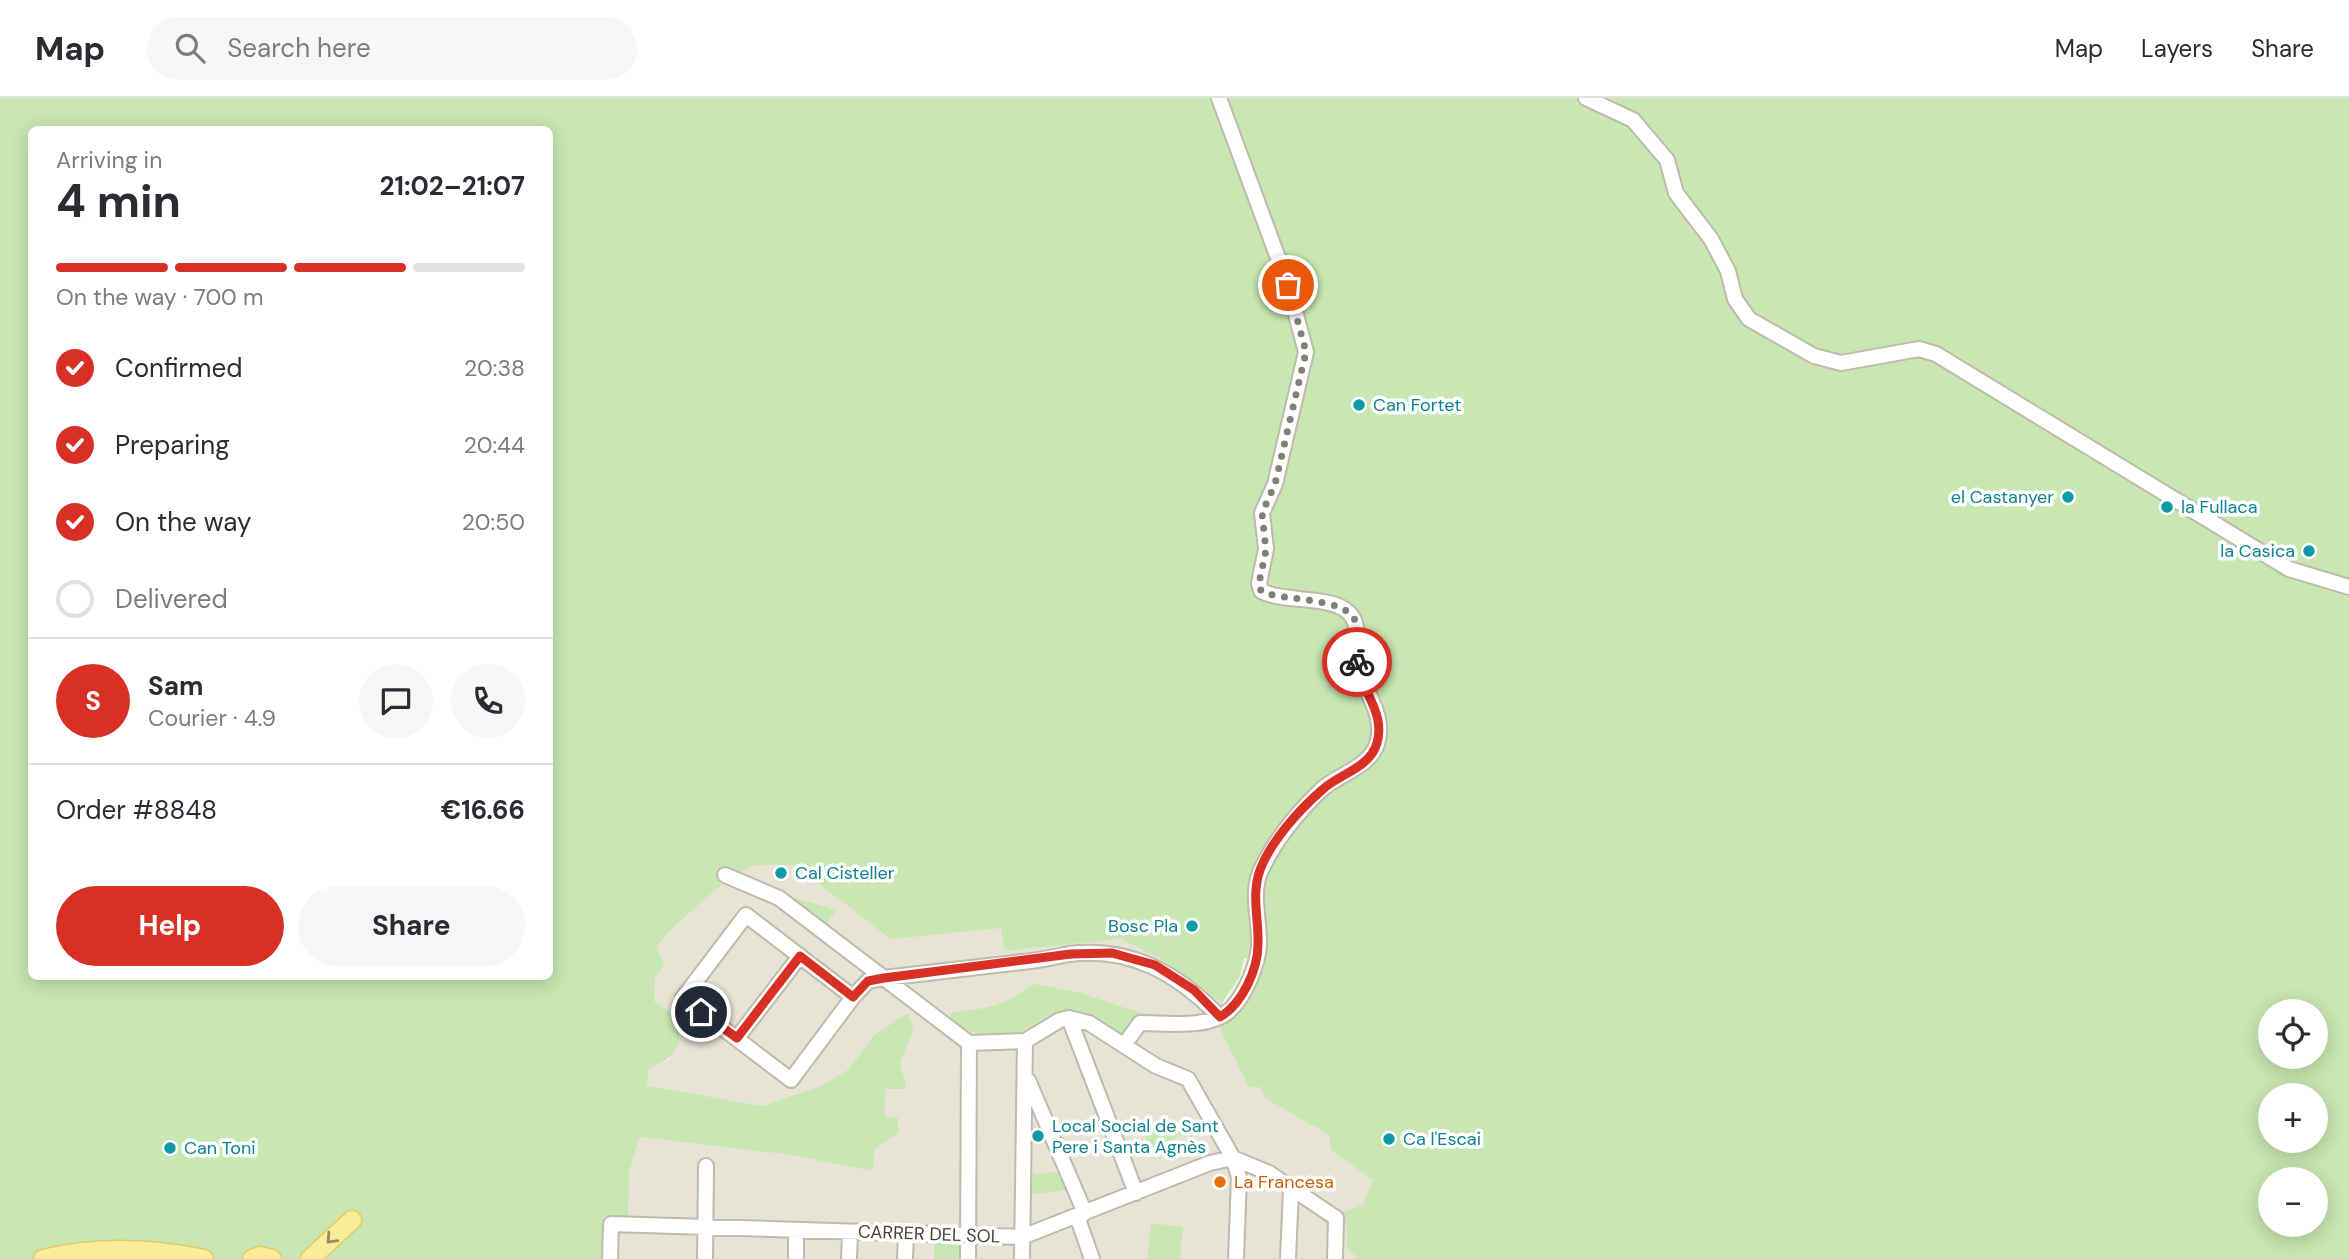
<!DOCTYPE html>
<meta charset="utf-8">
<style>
body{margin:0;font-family:"DM Sans",sans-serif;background:#f7f7f7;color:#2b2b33;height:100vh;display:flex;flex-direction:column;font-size:26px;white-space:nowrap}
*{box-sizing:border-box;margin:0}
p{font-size:23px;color:#7c7c81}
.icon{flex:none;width:38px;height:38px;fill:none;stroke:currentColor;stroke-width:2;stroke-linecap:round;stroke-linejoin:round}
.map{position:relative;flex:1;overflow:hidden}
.side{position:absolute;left:28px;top:28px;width:525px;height:854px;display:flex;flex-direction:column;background:#fff;border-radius:10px;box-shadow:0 4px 18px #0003}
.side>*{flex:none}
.tools{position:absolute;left:2258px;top:901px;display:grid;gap:14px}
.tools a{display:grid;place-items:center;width:70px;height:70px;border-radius:50%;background:#fff;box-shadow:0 4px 18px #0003;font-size:35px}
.pin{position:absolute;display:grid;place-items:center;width:60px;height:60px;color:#fff;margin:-30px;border:4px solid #fff;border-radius:50%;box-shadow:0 2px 7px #0007}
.courier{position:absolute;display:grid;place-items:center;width:70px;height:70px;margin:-35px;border:5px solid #d93025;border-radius:50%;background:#fff;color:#222;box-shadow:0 2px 9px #0007}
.overview em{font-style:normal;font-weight:700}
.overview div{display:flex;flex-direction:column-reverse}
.overview{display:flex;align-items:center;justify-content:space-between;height:119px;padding:0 28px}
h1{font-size:46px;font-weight:700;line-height:52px}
.bar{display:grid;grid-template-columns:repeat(4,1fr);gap:10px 7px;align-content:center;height:84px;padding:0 28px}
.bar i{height:9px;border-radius:5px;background:#e1e1e2}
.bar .selected{background:#d93025}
.bar p{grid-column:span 4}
.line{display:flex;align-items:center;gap:18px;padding:0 28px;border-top:2px solid #e1e1e2}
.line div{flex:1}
.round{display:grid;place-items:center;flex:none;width:74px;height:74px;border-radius:37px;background:#f7f7f7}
ol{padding:0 28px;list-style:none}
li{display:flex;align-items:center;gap:21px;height:77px}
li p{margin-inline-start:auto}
li .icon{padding:7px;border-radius:50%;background:#d93025;color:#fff;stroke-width:4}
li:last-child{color:#7c7c81}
li i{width:38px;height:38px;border:4px solid #e1e1e2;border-radius:50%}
.button{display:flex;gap:14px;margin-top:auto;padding:14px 28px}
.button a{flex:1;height:80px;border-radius:42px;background:#d93025;color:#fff;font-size:28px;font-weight:700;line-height:80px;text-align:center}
.button a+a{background:#f7f7f7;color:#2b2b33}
header{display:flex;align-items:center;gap:42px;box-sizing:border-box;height:98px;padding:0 35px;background:#fff;border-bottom:2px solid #e1e1e2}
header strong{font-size:33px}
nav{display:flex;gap:38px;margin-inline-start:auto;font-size:24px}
.search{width:490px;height:63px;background:#f7f7f7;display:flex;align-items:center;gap:18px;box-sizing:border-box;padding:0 24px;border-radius:38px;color:#7c7c81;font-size:26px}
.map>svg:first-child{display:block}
.residential{fill:#e7e4d6}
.green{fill:#c8e7b2;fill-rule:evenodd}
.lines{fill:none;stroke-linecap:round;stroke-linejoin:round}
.minor-casing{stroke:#bfbaab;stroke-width:18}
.major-casing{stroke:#e1cc69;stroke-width:21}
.minor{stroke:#fff;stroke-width:14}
.major{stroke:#fbec99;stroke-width:18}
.oneway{stroke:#988e63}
.done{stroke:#837f75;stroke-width:7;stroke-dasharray:0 12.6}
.route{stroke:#d93025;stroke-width:9}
.culture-dot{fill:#0f9aa8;stroke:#fff;stroke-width:2.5}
.food-dot{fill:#e8710a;stroke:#fff;stroke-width:2.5}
.labels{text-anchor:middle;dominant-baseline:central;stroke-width:7;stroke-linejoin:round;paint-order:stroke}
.culture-label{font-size:18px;fill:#0d838f;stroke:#fff;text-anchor:start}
.food-label{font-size:18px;fill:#c56008;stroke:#fff;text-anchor:start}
.street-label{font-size:18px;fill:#474237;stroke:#fff}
</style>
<header>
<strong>Map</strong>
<div class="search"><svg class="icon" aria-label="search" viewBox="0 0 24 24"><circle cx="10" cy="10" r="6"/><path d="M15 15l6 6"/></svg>Search here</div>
<nav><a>Map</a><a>Layers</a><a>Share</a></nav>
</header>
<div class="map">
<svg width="2349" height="1161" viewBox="0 0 2349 1161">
<rect width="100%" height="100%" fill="#f3f1e8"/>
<!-- residential -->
<path class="residential" d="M790,731L1000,819L1005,853L1121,841L1161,861L1222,905L1234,927L1373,1062L1424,1161H603L640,1039L791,1057L873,1072L875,1051L885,1019V990H907L900,964L914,932L873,938L849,971L823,987L763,1008L647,989L649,971L670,961L679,921L654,903L655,862L644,846Z"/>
<!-- green -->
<path class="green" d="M0,0H2349V1161H1358L1347,1150V1127L1340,1122L1341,1115L1363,1107L1373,1082L1331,1052L1329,1037L1265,1000L1260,989H1249L1217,924L1145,929L1137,940L1138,950C1120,938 1099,918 1078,913C1036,903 1022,969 948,921L953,914C988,911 1006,907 1033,886L1078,894L1131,912L1179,923L1227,912L1253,861L1244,860L1240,878L1222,905L1161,861L1121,841L1005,853L1001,830L891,841L794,767C780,768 763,765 750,769C735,773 659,838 657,850L664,867L655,879L654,903L679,921C682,951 675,959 649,971L647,988L763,1008L823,987L849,971L873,938L908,915L914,932L900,964L907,991H885V1019L898,1020V1035L875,1051L873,1073L791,1057L640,1039L629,1075L628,1123H614L605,1161H0ZM32,32H550V878H32ZM2270,914H2315V959H2270ZM2270,998H2315V1043H2270ZM2270,1082H2315V1127H2270Z
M787,798L837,812L825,827Z
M1177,1024L1182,1037L1150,1050L1144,1037Z
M1058,1074L1066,1092L1028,1097L1029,1076Z
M1151,1125L1183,1129L1180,1161H1147Z
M934,1144L959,1145L958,1161H934Z"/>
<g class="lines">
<defs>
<path id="minor" d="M1586,0L1633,22L1667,62L1676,95L1711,141L1728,173L1735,201L1749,221L1814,258L1841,265L1919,251L1936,256L2289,471L2349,489
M725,777L779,800L969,945L1025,943L1060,922L1069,920L1089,925L1156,968L1188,981L1233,1060L1269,1075L1336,1120L1335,1161
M853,899L746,817L683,900L791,982L853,899L868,883L884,880C930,875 976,869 1022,864C1038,863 1054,859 1069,856C1131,848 1178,876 1220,919
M1069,920L1136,1095
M737,940L800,858
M1124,947L1140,925C1167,925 1212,932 1232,910C1246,895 1258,866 1259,847C1260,820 1249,793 1263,768C1277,740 1298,714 1321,692C1338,676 1369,670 1377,646C1386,618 1365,594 1358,570C1353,553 1363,526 1348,514C1330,497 1284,505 1261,493L1259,485L1266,451L1262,415L1275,386L1306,254L1288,187L1219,0
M1028,982L1085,1115
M1077,1118L1092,1161
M610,1161L611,1126L1022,1139L1210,1065L1233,1060L1239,1079L1236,1161
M705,1161L706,1068
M796,1161V1133
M849,1161L850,1134
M905,1161L906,1136
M968,1161L969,945
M1022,1161L1025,943
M1288,1161L1291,1091"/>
<path id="major" d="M43,1161C97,1148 150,1150 204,1161
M252,1161L260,1158L272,1161
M310,1161L352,1122"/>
</defs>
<!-- minor casing -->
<use href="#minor" class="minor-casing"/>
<!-- major casing -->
<use href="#major" class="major-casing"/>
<!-- minor -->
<use href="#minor" class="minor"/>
<!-- major -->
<use href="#major" class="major"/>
</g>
<!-- one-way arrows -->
<defs><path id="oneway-chevron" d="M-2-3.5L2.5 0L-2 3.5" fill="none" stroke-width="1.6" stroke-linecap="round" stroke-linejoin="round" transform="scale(1.75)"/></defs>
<use class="oneway" href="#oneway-chevron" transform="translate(331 1141) rotate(133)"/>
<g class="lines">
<!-- done -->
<path class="done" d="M1288,187L1306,254L1275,386L1262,415L1266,452L1259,485L1261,493C1283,504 1349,498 1356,525C1359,537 1356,552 1357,564"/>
<!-- route -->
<path class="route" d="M701,914L737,940L800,858L853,899L868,883L884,880L1071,856L1112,855L1155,867L1194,892L1220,919C1242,906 1258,872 1258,846C1259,821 1251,797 1260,772C1271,743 1299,712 1322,692C1339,676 1370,670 1377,645C1386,614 1360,592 1357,564"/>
</g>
<!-- markers -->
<g class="culture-dot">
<circle cx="1359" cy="307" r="7"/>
<circle cx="2068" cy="399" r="7"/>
<circle cx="2167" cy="409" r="7"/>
<circle cx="2309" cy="453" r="7"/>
<circle cx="781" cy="775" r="7"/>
<circle cx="1192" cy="828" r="7"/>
<circle cx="1038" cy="1038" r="7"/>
<circle cx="1389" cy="1041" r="7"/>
<circle cx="170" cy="1050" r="7"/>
</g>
<circle class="food-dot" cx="1220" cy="1084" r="7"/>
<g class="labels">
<!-- culture labels -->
<g class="culture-label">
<text x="1373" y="307">Can Fortet</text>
<text x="2054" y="399" text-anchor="end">el Castanyer</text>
<text x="2181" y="409">la Fullaca</text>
<text x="2295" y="453" text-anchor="end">la Casica</text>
<text x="795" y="775">Cal Cisteller</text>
<text x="1178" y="828" text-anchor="end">Bosc Pla</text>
<text x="1052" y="1028">Local Social de Sant<tspan x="1052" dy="21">Pere i Santa Agnès</tspan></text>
<text x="1403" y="1041">Ca l'Escai</text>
<text x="184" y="1050">Can Toni</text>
</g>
<!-- food labels -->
<g class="food-label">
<text x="1234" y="1084">La Francesa</text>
</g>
<!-- street labels -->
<g class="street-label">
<text transform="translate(929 1136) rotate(2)">CARRER DEL SOL</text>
</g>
</g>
</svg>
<div class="tools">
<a><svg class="icon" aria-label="locate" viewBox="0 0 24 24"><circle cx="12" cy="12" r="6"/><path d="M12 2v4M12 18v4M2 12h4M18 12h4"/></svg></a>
<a>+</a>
<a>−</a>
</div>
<div class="pin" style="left:1288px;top:187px;background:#ea580c"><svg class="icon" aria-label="bag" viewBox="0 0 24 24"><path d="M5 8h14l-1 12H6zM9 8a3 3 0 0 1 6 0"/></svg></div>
<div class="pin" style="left:701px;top:914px;background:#1f2937"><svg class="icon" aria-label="home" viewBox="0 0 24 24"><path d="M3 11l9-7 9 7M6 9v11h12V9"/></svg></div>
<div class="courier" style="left:1357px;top:564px"><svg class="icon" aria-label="bike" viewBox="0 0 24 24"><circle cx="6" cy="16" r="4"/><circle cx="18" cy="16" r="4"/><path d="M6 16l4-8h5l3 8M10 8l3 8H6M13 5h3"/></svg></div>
<section class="side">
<div class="overview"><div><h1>4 min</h1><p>Arriving in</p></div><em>21:02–21:07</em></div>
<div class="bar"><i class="selected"></i><i class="selected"></i><i class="selected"></i><i></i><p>On the way · 700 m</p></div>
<ol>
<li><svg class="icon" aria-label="check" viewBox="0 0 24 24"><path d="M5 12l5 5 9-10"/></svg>Confirmed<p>20:38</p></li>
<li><svg class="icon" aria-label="check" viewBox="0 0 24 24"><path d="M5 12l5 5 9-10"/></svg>Preparing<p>20:44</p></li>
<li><svg class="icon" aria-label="check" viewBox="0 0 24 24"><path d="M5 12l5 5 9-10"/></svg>On the way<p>20:50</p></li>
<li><i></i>Delivered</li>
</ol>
<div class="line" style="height:126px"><b class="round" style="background:#d93025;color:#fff">S</b><div><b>Sam</b><p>Courier · 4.9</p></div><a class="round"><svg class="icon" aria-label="chat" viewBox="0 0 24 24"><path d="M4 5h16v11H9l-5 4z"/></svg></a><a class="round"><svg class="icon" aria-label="phone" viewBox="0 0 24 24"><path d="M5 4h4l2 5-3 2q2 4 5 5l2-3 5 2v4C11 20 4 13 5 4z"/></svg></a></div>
<div class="line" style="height:91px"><div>Order #8848</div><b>€16.66</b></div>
<div class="button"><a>Help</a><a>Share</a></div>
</section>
</div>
